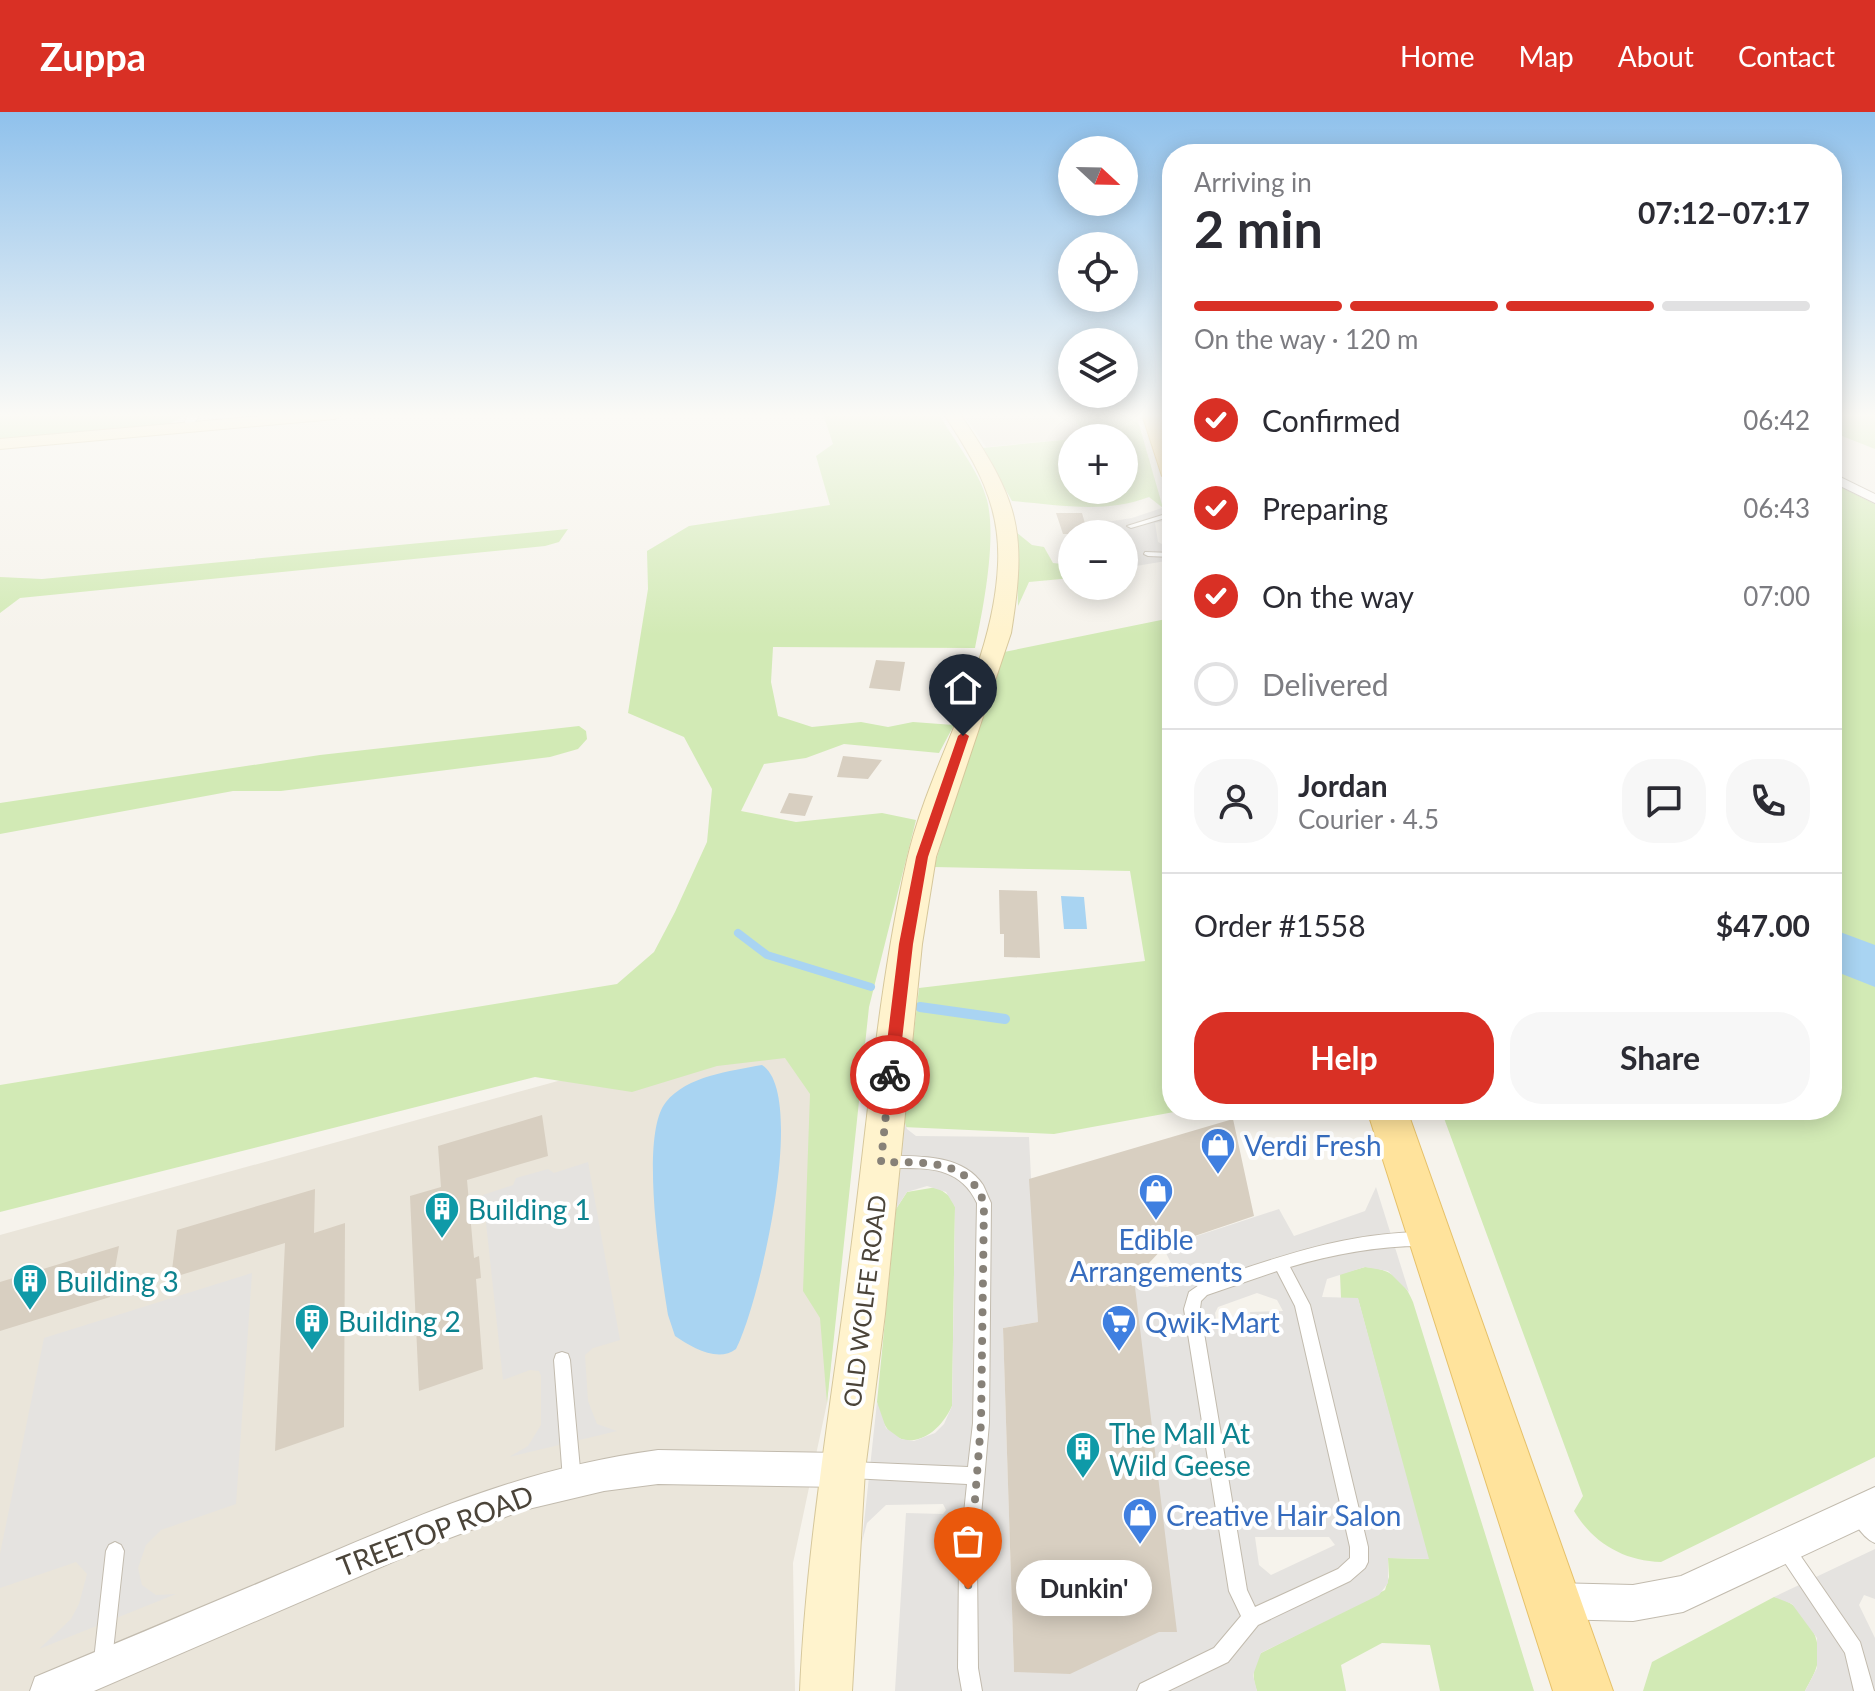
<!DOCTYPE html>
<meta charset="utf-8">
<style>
body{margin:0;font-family:Lato,sans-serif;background:#f7f7f7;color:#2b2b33;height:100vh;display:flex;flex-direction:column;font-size:30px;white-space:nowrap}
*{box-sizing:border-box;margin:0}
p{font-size:26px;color:#7c7c81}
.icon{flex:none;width:44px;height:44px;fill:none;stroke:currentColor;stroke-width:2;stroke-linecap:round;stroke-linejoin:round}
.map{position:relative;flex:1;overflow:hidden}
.sheet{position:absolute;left:1162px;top:32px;width:680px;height:976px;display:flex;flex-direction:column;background:#fff;border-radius:32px;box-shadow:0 4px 20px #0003}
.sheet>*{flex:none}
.needle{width:52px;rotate:112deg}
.buttons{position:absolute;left:1058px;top:24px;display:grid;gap:16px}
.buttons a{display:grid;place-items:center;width:80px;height:80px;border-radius:50%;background:#fff;box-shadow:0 4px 20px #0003;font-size:40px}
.pin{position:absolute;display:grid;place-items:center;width:68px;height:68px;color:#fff;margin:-82px -34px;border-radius:50% 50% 50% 0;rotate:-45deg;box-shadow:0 0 8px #0007}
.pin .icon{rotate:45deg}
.courier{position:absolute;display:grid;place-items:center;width:80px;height:80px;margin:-40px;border:6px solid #d93025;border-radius:50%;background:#fff;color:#222;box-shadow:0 2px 10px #0007}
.bubble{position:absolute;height:56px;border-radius:28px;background:#fff;box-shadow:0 4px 20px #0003;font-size:26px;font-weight:700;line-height:56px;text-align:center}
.overview em{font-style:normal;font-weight:700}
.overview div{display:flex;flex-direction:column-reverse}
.overview{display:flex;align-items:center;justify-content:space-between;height:136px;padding:0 32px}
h1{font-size:52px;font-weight:700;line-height:60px}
.bar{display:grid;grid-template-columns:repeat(4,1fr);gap:12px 8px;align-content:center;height:96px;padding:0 32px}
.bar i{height:10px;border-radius:6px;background:#e1e1e2}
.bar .on{background:#d93025}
.bar p{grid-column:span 4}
.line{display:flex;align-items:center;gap:20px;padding:0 32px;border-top:2px solid #e1e1e2}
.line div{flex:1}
.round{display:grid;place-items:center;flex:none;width:84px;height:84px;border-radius:32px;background:#f7f7f7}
ol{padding:0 32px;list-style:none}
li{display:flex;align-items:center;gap:24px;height:88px}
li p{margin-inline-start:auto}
li .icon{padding:8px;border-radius:50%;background:#d93025;color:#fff;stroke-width:4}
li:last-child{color:#7c7c81}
li i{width:44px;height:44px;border:4px solid #e1e1e2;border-radius:50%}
.primary-button{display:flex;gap:16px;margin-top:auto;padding:16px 32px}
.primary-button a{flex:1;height:92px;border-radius:32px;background:#d93025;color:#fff;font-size:32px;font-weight:700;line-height:92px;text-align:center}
.primary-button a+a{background:#f7f7f7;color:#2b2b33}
header{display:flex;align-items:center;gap:48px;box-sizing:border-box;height:112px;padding:0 40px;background:#d93025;color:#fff}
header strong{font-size:38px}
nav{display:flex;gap:44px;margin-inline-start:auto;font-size:28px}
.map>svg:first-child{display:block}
.residential{fill:#eae5da}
.green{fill:#d2eab5}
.parking{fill:#e5e3e0;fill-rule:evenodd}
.water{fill:#a9d4f2}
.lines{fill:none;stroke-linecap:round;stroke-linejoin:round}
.stream-far1{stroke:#a9d4f2;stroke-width:8}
.stream{stroke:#a9d4f2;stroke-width:10}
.river{fill:#a9d4f2;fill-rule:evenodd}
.building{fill:#d8cfc1}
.lane-casing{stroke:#c2bbae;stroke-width:2}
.street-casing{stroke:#c2bbae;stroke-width:2}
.secondary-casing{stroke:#d6c79b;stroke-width:2}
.primary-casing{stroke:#e6c16a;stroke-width:2}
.lane{fill:#fff;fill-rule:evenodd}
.street{fill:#fff;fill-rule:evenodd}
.secondary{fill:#fff3cd;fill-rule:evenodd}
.primary{fill:#ffe39c;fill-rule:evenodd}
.route{fill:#d93025}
.done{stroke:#878178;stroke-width:8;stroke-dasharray:0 14.4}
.labels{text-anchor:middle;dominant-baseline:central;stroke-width:8;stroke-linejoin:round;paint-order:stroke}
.street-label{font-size:24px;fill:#4b4439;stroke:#fff}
.near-shop-label{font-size:28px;fill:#366cbe;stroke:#fff;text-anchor:start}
.near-culture-label{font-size:28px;fill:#0d838f;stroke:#fff;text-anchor:start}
.near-street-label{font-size:28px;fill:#4b4439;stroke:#fff}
</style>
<header>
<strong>Zuppa</strong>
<nav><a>Home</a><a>Map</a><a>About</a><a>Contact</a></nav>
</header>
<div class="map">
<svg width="1875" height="1579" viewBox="0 0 1875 1579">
<rect width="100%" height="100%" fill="#f6f3ec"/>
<!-- residential -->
<path class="residential" d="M963,302H1069L1089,325L986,335Z
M865,905L827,1291L793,1451L795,1579H0V1123L674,937Z"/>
<!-- green -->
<path class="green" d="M0,302H188L169,312L0,331Z
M823,302H939C954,329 979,358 987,388C997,427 983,497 975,536L773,535L771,570L778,604L812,615L861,610L888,615L913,610L954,613L939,641L844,632L806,646L764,652L741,699L796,710L882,701L916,708L869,895L827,1291L820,1206L803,1179L810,982L785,946L717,954L632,980L535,965L0,1100V973L617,872L654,840L675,800L707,730L712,677L684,625L628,601L648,477L647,439L689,414L830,393L816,344L833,332Z
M1070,302H1136L1163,396L1149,385C1105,402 1058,393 1012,389L982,336L1072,327V378H1124V326H1083L1088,325Z
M1832,302H1875V337L1832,320Z
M1832,371L1875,392V1345L1661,1450C1624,1449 1593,1431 1574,1399L1583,1384L1441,998H1832Z
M568,417L559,430L545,434L20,486L0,501V465L42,467Z
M1016,420L1032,433L1044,435L1053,451L1072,453V466L1029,470L1018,494Z
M1171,506L1172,998H1185L1054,1022L903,1015L919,876L1145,849L1130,759L934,755L999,541Z
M579,614L586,619L587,627L578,637L550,645L281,679H233L0,722V691L320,643Z
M937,1075L952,1086L955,1095L952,1294C932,1337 886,1344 877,1290L896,1097L907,1080Z
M1365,1155C1390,1156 1404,1168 1413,1190L1534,1579H1440L1430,1533L1382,1531L1341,1553L1346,1579H1257C1252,1567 1252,1552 1261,1541L1385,1478L1389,1465L1388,1446L1428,1447L1358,1187L1341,1186L1340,1162Z
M1774,1485C1801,1489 1822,1523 1818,1549C1816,1560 1810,1569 1805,1579H1643L1652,1550Z"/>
<!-- parking -->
<path class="parking" d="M1165,395L1169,408L1155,411L1156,417L1158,430L1172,437V448L1124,456V422H1104L1100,411L1132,406Z
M903,1004L907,1017L916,1024L1029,1025L1038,1210L1003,1216L1014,1559L1135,1173L1168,1175L1178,1165L1163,1135L1279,1097L1294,1124L1365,1099L1376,1075L1409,1180L1388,1159L1365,1155L1327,1167L1322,1185L1358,1186L1429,1447L1388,1446V1471L1379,1483L1261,1541L1253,1563L1257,1579H895L906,1401L943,1402L946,1398L943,1392L886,1393L867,1411L862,1430L877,1290L886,1316L901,1327L914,1329L935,1321L944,1312L952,1294L955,1095L946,1080L927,1074L907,1080L896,1097ZM1257,1181L1277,1188L1283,1199L1250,1200L1252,1215L1217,1214L1215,1201L1218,1195ZM1255,1425H1329L1335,1433L1271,1463L1259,1453Z
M588,1050L620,1228L593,1236L585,1243L588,1289L597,1312L617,1319L509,1345L528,1334L541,1313V1264L539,1259L530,1258L503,1268L483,1083L513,1073L516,1066L548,1057L554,1061Z
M252,1161L236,1392L161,1418L146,1433L138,1456L142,1473L156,1483L176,1482L39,1537L71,1507L79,1492L87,1462L76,1450L0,1476V1442L44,1226Z
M1875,1437V1487L1864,1483L1859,1493L1875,1526V1579H1805L1817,1556V1526L1792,1492L1774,1485Z"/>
<!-- water -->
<path class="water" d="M1061,784L1084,785L1087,817H1064Z
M762,953C808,982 759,1193 736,1237C718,1251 691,1235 675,1224L668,1203C661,1159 639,1023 666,990C687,964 730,959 762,953Z"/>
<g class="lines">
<!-- stream-far1 -->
<path class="stream-far1" d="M738,821L767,843L871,875"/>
<!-- stream -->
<path class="stream" d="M920,895L1005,907"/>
<!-- river -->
<path class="river" d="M1832,817L1875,833V875L1832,858Z"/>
</g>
<!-- building -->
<path class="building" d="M1056,401H1082L1088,422H1063Z
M876,548L905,550L900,579L869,576Z
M843,644L882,648L868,667L837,665Z
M789,681L813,684L805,704L780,701Z
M999,778L1037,779L1040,846L1004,845V822H1000Z
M542,1003L548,1044L467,1068L474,1146L479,1144L481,1166L476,1167L483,1257L419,1279L410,1084L441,1075L438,1034Z
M1233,1007L1254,1104L1165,1134L1134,1167L1177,1520H1159L1070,1562L1014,1560L1003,1216L1038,1210L1029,1067Z
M315,1077L314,1121L345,1111L344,1315L275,1339L285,1131L171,1166L177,1118Z
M119,1134L110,1185L0,1219V1170Z"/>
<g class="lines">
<defs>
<path id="lane" d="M1172,400V404L1131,416L1127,414Z
M1145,440L1172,441V445L1148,444L1144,442Z
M886,1044C918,1044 963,1042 983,1073C986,1079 988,1085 991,1091L989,1311L977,1450L978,1556L982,1579H962L958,1556L959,1450L967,1372L851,1366L845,1364L843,1358L845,1352L851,1350L968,1355L973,1311L977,1091C959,1052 923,1056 886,1056L881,1054L879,1050L881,1046Z
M1422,1120L1427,1122L1429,1127L1427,1132L1422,1134C1376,1134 1334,1142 1290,1155L1310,1193L1368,1435V1450L1365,1456L1350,1469L1258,1513L1228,1550L1168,1579H1137L1140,1572L1214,1536L1241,1504L1229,1479L1184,1197L1189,1180L1202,1171C1275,1146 1343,1121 1422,1120ZM1277,1159L1295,1194L1350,1435V1446L1338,1457L1255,1495L1247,1478L1200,1197L1201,1189L1207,1183Z
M562,1240L568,1242L570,1248L581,1368L578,1374L572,1377L566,1374L563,1368L554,1248L556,1242Z
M1860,1395L1866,1398L1875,1408V1431C1865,1427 1856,1414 1851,1404L1854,1398Z
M1785,1427L1791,1430L1860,1530L1874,1579H1854L1845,1541L1779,1442L1776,1436L1779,1430Z
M115,1430L121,1433L124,1439L112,1548L110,1555L103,1557L96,1555L94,1548L106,1439L109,1433Z"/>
<path id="street" d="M188,302H200L190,318H182Z
M1832,361L1875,382V391L1832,370Z
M658,1338L842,1341L854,1346L859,1358L854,1370L842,1375L658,1372L604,1379L524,1398L439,1430L94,1579H30L35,1565C127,1527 219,1488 311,1449C429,1399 529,1355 658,1338Z
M1875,1375V1410L1683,1500L1633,1509L1553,1507L1540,1502L1535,1489L1540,1476L1553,1471L1633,1473L1681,1464Z"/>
<path id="secondary" d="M285,302H343L335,307L0,337V327Z
M944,302H960C1018,387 1028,417 1011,521L936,745L922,832L885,1202L865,1358L852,1579H800C806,1436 831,1295 849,1153C867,1019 877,881 907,748C930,648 993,558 998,453C1001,392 976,351 944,302Z"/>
<path id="primary" d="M1142,302H1160L1172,335V370L1162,364Z
M1367,998H1407L1613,1579H1553Z"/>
</defs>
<!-- lane casing -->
<use href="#lane" class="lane-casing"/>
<!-- street casing -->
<use href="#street" class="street-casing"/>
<!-- secondary casing -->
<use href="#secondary" class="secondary-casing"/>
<!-- primary casing -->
<use href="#primary" class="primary-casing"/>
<!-- lane -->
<use href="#lane" class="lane"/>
<!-- street -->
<use href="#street" class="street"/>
<!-- secondary -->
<use href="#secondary" class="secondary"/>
<!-- primary -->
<use href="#primary" class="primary"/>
</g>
<!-- sky -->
<linearGradient id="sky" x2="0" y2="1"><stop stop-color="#8fc1ec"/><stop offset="0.58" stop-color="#fbfaf6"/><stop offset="1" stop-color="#fbfaf6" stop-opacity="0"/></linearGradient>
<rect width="1875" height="523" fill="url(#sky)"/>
<!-- route -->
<path class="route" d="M963,620L969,624L928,745L913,832L898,963L890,970L883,963L899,832L916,745L958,624Z"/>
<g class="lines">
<!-- done -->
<path class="done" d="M890,963L881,1050C921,1051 968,1045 984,1091L981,1311L968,1477"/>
</g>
<!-- icons -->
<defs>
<symbol id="shop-pin" viewBox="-11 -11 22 30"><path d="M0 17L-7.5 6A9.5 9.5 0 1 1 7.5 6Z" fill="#3f7fe0" stroke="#fff"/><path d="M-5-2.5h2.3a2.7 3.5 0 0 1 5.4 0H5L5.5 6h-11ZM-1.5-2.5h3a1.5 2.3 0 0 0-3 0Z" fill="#fff"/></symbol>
<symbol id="building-pin" viewBox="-11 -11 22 30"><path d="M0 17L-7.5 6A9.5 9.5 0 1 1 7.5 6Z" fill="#0f9aa8" stroke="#fff"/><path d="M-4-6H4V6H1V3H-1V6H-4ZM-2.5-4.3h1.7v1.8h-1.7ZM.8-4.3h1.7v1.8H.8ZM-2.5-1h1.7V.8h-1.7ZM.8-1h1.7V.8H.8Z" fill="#fff"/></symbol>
<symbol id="supermarket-pin" viewBox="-11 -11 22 30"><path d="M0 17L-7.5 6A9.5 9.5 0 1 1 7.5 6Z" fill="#3f7fe0" stroke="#fff"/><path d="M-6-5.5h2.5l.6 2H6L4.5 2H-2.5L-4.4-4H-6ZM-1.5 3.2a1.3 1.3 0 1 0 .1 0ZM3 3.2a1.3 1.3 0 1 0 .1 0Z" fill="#fff"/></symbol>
</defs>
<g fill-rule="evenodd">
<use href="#shop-pin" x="1198" y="1013" width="40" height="54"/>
<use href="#shop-pin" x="1136" y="1059" width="40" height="54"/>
<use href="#building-pin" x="422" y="1077" width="40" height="54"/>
<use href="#building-pin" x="10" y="1149" width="40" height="54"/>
<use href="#building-pin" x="292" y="1189" width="40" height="54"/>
<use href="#supermarket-pin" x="1099" y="1190" width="40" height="54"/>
<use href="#building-pin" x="1063" y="1317" width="40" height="54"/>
<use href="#shop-pin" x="1120" y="1383" width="40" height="54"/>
</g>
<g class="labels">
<!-- street labels -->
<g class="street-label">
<text transform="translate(864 1189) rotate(-83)">OLD WOLFE ROAD</text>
</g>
<!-- near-shop labels -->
<g class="near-shop-label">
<text x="1244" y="1033">Verdi Fresh</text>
<text x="1156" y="1127" text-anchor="middle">Edible<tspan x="1156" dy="32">Arrangements</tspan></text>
<text x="1145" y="1210">Qwik-Mart</text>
<text x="1166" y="1403">Creative Hair Salon</text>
</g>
<!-- near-culture labels -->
<g class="near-culture-label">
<text x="468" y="1097">Building 1</text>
<text x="56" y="1169">Building 3</text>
<text x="338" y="1209">Building 2</text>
<text x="1109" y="1321">The Mall At<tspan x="1109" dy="32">Wild Geese</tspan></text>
</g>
<!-- near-street labels -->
<g class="near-street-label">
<text transform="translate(435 1418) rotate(-21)">TREETOP ROAD</text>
</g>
</g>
</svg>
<div class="buttons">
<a><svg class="needle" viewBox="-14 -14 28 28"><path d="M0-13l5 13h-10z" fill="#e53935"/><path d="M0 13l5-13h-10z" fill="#7c7c81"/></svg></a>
<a><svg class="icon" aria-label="locate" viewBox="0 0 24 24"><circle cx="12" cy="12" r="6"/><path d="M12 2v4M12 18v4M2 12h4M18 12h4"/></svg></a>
<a><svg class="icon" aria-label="layers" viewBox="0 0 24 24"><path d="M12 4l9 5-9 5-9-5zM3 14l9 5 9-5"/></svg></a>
<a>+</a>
<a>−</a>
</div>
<div class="pin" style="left:968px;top:1477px;background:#ea580c"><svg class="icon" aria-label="bag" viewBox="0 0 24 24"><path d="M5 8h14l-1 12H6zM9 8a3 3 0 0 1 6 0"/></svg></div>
<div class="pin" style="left:963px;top:624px;background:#1f2937"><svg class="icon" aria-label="home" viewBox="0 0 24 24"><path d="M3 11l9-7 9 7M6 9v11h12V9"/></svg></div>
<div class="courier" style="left:890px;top:963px"><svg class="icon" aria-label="bike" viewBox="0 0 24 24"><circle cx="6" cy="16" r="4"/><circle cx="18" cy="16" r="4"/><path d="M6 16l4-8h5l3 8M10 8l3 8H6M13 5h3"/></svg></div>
<div class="bubble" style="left:1016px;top:1448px;width:136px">Dunkin'</div>
<section class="sheet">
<div class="overview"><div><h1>2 min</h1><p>Arriving in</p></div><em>07:12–07:17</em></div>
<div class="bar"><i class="on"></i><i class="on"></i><i class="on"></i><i></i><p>On the way · 120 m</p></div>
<ol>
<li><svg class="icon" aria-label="check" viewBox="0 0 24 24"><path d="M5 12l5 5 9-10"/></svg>Confirmed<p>06:42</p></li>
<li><svg class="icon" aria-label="check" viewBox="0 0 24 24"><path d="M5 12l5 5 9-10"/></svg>Preparing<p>06:43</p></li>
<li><svg class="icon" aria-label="check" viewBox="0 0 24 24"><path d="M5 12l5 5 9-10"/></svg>On the way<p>07:00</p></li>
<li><i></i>Delivered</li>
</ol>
<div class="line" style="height:144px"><a class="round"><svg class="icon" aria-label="person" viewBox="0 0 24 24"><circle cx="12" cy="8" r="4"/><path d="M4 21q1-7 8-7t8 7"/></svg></a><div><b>Jordan</b><p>Courier · 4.5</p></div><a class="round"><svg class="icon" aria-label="chat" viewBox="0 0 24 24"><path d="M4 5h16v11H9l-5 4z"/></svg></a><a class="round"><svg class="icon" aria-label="phone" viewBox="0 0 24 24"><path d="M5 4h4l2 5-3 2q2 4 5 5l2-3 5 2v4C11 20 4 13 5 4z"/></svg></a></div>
<div class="line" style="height:104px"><div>Order #1558</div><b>$47.00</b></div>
<div class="primary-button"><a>Help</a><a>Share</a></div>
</section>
</div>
